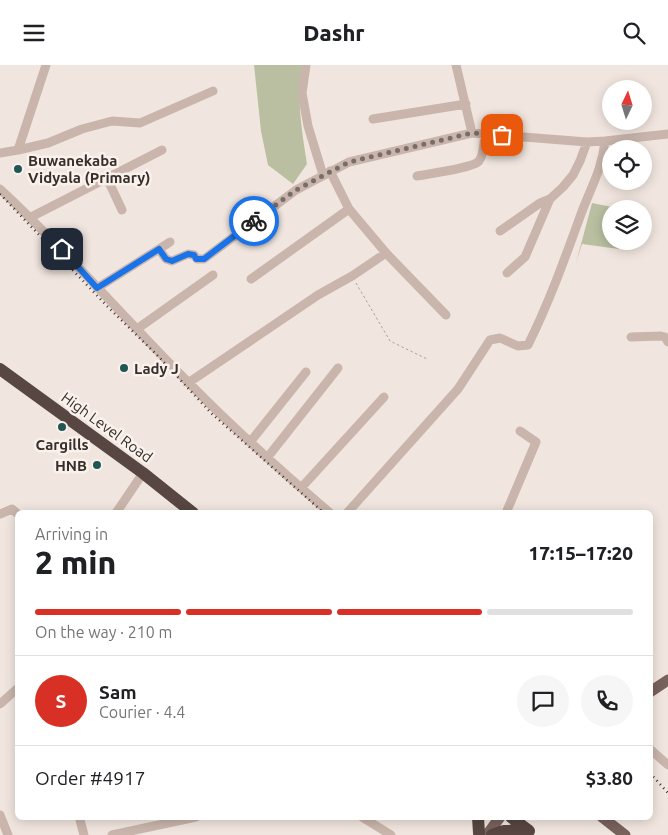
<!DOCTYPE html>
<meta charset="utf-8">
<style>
body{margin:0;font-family:Ubuntu,sans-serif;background:#f6f6f6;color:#202124;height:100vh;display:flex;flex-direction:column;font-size:19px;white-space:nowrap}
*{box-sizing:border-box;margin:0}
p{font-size:16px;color:#757577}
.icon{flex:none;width:28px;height:28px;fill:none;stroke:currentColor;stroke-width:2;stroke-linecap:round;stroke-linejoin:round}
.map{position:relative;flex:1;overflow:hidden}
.sheet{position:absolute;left:15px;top:445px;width:638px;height:310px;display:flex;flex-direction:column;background:#fff;border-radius:8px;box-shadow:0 2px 12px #0003}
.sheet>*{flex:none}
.needle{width:32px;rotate:4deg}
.fabs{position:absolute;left:602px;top:15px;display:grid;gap:10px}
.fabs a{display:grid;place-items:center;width:50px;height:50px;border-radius:50%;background:#fff;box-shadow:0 2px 12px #0003;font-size:25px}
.pin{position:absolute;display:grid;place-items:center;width:42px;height:42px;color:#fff;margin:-21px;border-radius:10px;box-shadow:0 2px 8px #0006}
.courier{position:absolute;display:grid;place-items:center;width:50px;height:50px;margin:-25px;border:4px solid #1a73e8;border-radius:50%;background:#fff;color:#222;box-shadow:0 1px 6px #0007}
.overview em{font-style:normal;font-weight:800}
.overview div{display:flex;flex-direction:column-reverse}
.overview{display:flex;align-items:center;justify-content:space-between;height:85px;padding:0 20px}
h1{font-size:32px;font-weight:800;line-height:38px}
.bar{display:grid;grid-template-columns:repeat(4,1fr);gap:8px 5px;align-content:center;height:60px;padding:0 20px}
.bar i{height:6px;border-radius:4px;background:#e0e0e0}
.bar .current{background:#d93025}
.bar p{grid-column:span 4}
.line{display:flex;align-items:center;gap:12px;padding:0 20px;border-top:1px solid #e0e0e0}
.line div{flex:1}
.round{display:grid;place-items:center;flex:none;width:52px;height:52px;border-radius:26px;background:#f6f6f6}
header{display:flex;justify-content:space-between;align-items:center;height:65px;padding:0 20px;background:#fff;font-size:22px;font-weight:800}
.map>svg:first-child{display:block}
.green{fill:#b9bfa0}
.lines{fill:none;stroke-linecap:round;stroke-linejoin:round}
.path{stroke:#b49f96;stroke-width:1;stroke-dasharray:2.5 2.5;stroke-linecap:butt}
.minor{stroke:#c9b5ab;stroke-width:9}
.major{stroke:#78625c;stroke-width:11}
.highway{stroke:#574642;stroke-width:12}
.rail{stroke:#372d2a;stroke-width:2.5;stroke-dasharray:1 4;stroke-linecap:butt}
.done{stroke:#786e69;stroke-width:5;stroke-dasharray:0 9}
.route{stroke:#1a73e8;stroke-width:6}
.poi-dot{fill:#225653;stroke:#f9f1eb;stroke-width:2}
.labels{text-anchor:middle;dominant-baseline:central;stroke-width:5;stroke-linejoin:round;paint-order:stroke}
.poi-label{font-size:15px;font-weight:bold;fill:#372d2a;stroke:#f9f1eb;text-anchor:start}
.street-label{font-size:15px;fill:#372d2a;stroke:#f9f1eb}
</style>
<header><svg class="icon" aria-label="menu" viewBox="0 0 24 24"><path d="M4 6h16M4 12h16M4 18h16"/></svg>Dashr<svg class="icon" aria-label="search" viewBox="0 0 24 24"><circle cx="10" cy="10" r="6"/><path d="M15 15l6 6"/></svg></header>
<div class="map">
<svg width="668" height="770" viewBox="0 0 668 770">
<rect width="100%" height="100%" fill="#f1e6df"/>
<!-- green -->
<path class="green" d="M254,0H302C296,32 302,67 307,99L293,119L268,100L261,66Z
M592,138L617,143L611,144V176H618L619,184L582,179L576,198Z"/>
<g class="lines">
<!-- path -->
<path class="path" d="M356,218L390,276L427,294"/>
<!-- minor -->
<path class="minor" d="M306,0L302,28L308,61L323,110
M456,0L472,68
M373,54L466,39
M18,85L48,78L82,64L112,56L140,58L213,26
M0,88L18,85L46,0
M330,106L349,144L386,188L446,250
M417,111C428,109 473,103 479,96C484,90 484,77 485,69
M107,113L122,145
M0,124C66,185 124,253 188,317C233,363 281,406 330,448
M31,152L162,85
M500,166L540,138L550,134
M159,184L170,177
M507,208L525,192L550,134L563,122L573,110L580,96L587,77
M251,214L349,144
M97,223L159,184L166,194L172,196L188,189L194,190L197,194H204L296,125L349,97L472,68L587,77L605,76L668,69
M137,264L213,210
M631,272L661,271L665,272L668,277
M188,318L318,230L352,211L386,188
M251,376L306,307
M267,393L338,303
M301,423L384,332
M116,448L143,408
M347,448L458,324L490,275L500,273L518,281L528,280C549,238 565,193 581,149C591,122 602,105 605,76
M506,448L536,377L520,366
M0,449L12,444L18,449
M0,639L18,623
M650,684L668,700
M0,750L8,770
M362,752L391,770
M80,755L84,770
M112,770L196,752"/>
<!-- major -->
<path class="major" d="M650,627L668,615
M602,752L625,770
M487,770L500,752"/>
<!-- highway -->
<path class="highway" d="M0,304L143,408L193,448
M478,752L479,768
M511,752L529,766
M492,770L504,766L528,765"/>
<!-- rail -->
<path class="rail" d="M0,129L106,240L160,293L211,348L324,448
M650,708L668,728"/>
</g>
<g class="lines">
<!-- done -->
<path class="done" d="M254,156L296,125L349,97L472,68L502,70"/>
<!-- route -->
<path class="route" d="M62,184L97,223L159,184L166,194L172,196L188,189L194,190L196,194H204L254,156"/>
</g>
<!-- markers -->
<g class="poi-dot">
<circle cx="18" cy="104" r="5"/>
<circle cx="124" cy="303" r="5"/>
<circle cx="62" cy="362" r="5"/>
<circle cx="97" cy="400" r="5"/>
</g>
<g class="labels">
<!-- poi labels -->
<g class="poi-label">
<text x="28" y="95">Buwanekaba<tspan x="28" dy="17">Vidyala (Primary)</tspan></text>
<text x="134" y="303">Lady J</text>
<text x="62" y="379" text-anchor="middle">Cargills</text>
<text x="87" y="400" text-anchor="end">HNB</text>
</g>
<!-- street labels -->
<g class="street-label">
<text transform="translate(107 362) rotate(36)">High Level Road</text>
</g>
</g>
</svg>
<div class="fabs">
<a><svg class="needle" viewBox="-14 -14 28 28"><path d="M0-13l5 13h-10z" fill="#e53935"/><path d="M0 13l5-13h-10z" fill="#757577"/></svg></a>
<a><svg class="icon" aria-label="locate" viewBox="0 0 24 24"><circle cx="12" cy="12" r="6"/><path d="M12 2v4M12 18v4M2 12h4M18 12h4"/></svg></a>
<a><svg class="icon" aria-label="layers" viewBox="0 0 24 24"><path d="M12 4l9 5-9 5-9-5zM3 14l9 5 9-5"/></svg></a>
</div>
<div class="pin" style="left:502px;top:70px;background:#ea580c"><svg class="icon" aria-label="bag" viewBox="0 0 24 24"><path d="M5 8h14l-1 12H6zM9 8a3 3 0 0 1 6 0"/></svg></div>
<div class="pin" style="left:62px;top:184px;background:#1f2937"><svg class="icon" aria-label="home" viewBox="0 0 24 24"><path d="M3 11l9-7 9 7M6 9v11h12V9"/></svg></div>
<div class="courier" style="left:254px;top:156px"><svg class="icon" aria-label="bike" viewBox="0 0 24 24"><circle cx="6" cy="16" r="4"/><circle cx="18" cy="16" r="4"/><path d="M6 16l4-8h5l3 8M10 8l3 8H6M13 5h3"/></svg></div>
<section class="sheet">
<div class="overview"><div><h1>2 min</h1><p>Arriving in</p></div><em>17:15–17:20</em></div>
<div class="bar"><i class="current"></i><i class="current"></i><i class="current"></i><i></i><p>On the way · 210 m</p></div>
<div class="line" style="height:90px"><b class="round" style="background:#d93025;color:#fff">S</b><div><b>Sam</b><p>Courier · 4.4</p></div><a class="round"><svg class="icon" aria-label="chat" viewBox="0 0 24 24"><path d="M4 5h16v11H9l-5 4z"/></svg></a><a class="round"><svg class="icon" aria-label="phone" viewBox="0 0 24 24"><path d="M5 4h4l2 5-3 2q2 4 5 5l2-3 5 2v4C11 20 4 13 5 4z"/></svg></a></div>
<div class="line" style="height:65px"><div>Order #4917</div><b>$3.80</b></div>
</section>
</div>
